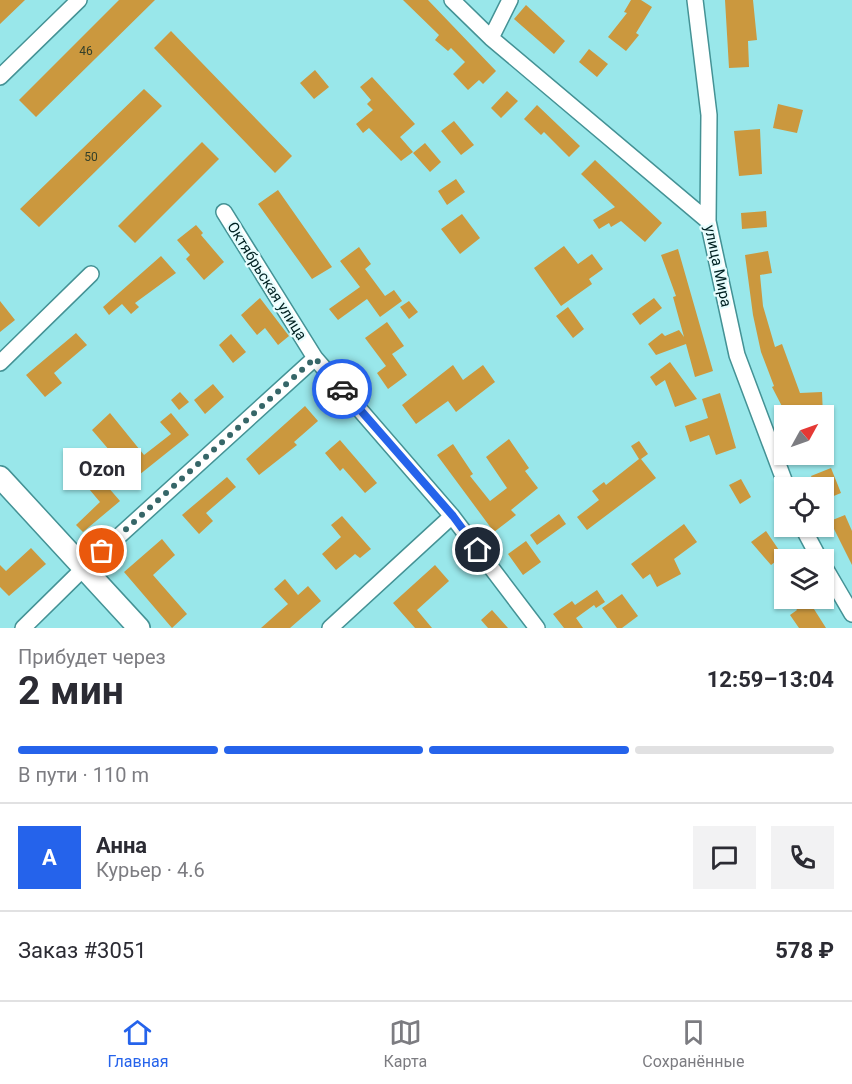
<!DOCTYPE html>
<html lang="ru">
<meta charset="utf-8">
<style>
body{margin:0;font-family:Roboto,sans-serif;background:#f2f2f3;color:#2b2b33;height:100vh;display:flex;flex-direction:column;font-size:22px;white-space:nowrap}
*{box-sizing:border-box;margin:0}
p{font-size:20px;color:#7c7c81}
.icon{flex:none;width:33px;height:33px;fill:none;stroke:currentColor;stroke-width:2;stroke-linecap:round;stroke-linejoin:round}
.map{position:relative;height:628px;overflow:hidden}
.side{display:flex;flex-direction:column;background:#fff;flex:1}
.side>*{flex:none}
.needle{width:39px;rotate:50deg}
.tools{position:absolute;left:774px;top:405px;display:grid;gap:12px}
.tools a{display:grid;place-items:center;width:60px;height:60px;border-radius:0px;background:#fff;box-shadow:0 2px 4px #0004;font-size:30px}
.pin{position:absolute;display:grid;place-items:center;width:51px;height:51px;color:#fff;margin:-26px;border:3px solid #fff;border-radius:50%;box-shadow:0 2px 6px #0007}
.courier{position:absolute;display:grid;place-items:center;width:60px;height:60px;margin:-30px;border:4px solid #2563eb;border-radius:50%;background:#fff;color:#222;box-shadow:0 2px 8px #0007}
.bubble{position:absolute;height:42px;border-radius:0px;background:#fff;box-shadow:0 2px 4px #0004;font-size:20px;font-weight:700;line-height:42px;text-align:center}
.headline em{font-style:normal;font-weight:700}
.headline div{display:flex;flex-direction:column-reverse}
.headline{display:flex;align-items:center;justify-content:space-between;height:102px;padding:0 18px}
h1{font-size:39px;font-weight:700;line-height:45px}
.bar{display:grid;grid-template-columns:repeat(4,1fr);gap:9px 6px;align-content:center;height:72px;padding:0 18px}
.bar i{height:8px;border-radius:4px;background:#e1e1e2}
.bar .current{background:#2563eb}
.bar p{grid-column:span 4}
.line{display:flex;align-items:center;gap:15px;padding:0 18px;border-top:2px solid #e1e1e2}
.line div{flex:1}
.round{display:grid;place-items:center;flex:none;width:63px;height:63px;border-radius:0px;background:#f2f2f3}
.tabs{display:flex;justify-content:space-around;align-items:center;height:84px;border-top:2px solid #e1e1e2;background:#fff;font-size:16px;color:#7c7c81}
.tabs a{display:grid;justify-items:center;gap:3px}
.tabs .current{color:#2563eb}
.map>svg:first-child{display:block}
.building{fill:#cb983e}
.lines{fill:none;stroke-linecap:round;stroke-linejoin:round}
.minor-casing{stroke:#449295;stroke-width:18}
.highway-casing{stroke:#449295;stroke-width:24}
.minor{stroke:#fff;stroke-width:15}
.highway{stroke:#fff;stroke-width:21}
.done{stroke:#366668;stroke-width:6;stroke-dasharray:0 10.8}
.route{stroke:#2563eb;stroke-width:8}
.labels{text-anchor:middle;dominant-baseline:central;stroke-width:4.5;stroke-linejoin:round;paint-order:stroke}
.number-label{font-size:12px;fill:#333f29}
.street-label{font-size:15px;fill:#002122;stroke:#e7fdfe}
</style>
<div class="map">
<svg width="852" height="628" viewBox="0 0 852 628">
<rect width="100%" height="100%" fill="#99e7ea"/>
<!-- building -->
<path class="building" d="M0,0H25L0,24Z
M119,0H155L36,117L19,100Z
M403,0H428L496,71L483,84L479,80L468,90L453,74L465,62L451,48L448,51L435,40L439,35Z
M631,0H641L652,7L636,33L639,35L626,51L608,37L627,13L624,12Z
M725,0H753L757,40L748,41L749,67L729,68Z
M526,5L565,41L554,54L514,19Z
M171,31L292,156L275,173L154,48Z
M589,49L608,64L597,77L579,62Z
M315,70L329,87L314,99L300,83Z
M372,77L415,124L400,137L413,152L401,161L369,128L363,133L356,124L373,110L367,104L371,100L360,87Z
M144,89L162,106L39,227L20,209Z
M507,91L518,101L501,118L491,108Z
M778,104L803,110L797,133L773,128Z
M537,105L580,146L569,157L544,132L541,135L524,119Z
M454,121L474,145L461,155L441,131Z
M760,129L762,174L739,176L734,131Z
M202,142L219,159L135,243L118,226Z
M425,143L441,162L430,172L413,153Z
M595,160L662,223L645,242L621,221L611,227L609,223L599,229L593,220L615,207L581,174Z
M456,179L465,192L447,205L438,191Z
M278,190L332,267L312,279L258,204Z
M766,211L767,227L742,229L741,213Z
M462,214L480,238L460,254L441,229Z
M196,225L203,233L201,235L224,262L204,280L186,259L190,255L177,240Z
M564,246L578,264L592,254L603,269L589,279L592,284L561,306L534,268Z
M359,247L371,264L365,269L385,296L394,290L402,301L380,317L367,299L338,320L329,309L360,287L340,261Z
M678,249L713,371L695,377L686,344L656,355L648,344L662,333L665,336L679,330L684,337L673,297L676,296L661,255Z
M768,251L772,273L760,275L763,306L775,347L782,344L800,393L822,392L823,416H787L772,387L774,386L761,352L753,315L745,255Z
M161,256L176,273L135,303L139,307L131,314L122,304L109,315L103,307Z
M260,298L289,336L278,345L265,328L257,335L241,315Z
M654,298L662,308L640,325L632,314Z
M0,301L15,320L0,332Z
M409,301L418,312L409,319L400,307Z
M568,307L584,329L573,338L556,316Z
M387,322L404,346L392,354L407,375L388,389L377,373L386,366L365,338Z
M76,333L87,345L54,373L62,383L45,397L26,375Z
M231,334L246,352L233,363L219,345Z
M670,362L697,399L675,407L665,380L656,386L650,377Z
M453,365L463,380L483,365L495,382L456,412L448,401L416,424L402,405Z
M213,384L224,397L205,414L194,400Z
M180,392L189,402L179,410L171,400Z
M720,393L736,448L716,455L709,435L690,442L685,426L708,418L702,399Z
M305,406L318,421L294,442L297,445L259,475L246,459Z
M110,413L144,455L171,434L160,422L171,413L189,435L134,479L92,430Z
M509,439L529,468L525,471L538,488L511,510L516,515L494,532L437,455L453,444L473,474L470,476L490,501L507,488L486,457Z
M340,440L377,483L365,493L343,468L340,471L325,453Z
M639,441L648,454L641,459L656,478L587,530L577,517L599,500L592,491L604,482L606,485L639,459L631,446Z
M831,468L841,493L824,500V488H816L811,476Z
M227,477L236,487L206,513L213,521L199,534L182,515Z
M101,479L120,501L83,532L76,525L100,502L89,489Z
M741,479L751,497L740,504L729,485Z
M559,514L566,524L537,545L530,535Z
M845,515L852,531V565L830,521Z
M342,516L371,549L360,558L355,554L336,570L322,554L341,537L331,525Z
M684,524L697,542L674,559L681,574L657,587L650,574L643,579L631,564Z
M766,531L783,556L771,565L751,542Z
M162,539L175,555L153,575L187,614L172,628L124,572Z
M526,541L541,562L523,575L508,554Z
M31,548L46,564L9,596L0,587V565L6,571Z
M435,565L449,581L417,610L432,628H415L393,603Z
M285,579L298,595L308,586L321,601L290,628H261L288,604L274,589Z
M597,590L605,602L596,608L594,605L576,618L583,628H564L553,614L572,601L575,605Z
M622,594L638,616L622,628H617L602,608Z
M789,598H807L826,628H799L790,615L797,610Z
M492,610L508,628H488L481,620Z"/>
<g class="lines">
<defs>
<path id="minor" d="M452,0L491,38L708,221
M695,0L709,115L708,221L737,355L787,488
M491,38L510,0
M0,77L79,0
M224,212L315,358L452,516L537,628
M0,363L91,274
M802,526L820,560
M824,566L852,614
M23,628L85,567L315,358
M330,628L452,516"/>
<path id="highway" d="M0,477L139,628"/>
</defs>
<!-- minor casing -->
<use href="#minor" class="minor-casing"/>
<!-- highway casing -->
<use href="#highway" class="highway-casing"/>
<!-- minor -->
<use href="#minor" class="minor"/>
<!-- highway -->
<use href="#highway" class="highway"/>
</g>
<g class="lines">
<!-- done -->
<path class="done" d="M102,551L315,358L342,389"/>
<!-- route -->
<path class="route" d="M342,389L453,516L478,550"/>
</g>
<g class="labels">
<!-- number labels -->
<g class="number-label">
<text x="86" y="51">46</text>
<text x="91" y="157">50</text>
</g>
<!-- street labels -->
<g class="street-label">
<text transform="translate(718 266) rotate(78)">улица Мира</text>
<text transform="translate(267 281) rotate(58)">Октябрьская улица</text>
</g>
</g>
</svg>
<div class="tools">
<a><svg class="needle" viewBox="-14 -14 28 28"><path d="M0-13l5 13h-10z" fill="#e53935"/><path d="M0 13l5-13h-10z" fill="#7c7c81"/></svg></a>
<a><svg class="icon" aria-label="locate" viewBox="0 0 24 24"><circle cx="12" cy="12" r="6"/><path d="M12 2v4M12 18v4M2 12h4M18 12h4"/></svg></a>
<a><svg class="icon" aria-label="layers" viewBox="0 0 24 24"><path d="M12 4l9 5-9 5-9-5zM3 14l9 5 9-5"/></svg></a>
</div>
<div class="pin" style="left:102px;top:551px;background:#ea580c"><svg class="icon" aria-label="bag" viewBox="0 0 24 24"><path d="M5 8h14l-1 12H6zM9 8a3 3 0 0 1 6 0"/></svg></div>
<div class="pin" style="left:478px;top:550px;background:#1f2937"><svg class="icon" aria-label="home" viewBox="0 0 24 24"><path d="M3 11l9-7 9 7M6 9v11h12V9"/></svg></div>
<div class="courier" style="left:342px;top:389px"><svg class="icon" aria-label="car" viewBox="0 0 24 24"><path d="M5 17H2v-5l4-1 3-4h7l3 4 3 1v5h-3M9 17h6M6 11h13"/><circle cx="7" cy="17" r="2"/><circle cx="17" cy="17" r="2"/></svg></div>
<div class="bubble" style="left:63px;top:448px;width:78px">Ozon</div>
</div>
<section class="side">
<div class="headline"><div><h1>2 мин</h1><p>Прибудет через</p></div><em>12:59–13:04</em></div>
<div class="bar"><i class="current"></i><i class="current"></i><i class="current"></i><i></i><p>В пути · 110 m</p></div>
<div class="line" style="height:108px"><b class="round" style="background:#2563eb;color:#fff">А</b><div><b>Анна</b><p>Курьер · 4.6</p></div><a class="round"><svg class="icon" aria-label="chat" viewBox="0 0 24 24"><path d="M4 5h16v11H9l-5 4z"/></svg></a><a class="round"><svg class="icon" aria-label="phone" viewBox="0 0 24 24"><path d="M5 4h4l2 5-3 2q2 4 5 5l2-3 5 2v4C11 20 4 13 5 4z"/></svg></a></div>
<div class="line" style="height:78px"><div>Заказ #3051</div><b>578 ₽</b></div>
</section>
<nav class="tabs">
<a class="current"><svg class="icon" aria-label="home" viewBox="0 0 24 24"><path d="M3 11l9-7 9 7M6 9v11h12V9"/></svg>Главная</a>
<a><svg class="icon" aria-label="map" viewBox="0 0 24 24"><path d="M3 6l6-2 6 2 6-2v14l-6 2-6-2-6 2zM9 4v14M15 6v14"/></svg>Карта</a>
<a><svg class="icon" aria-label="saved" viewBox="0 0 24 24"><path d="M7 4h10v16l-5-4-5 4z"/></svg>Сохранённые</a>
</nav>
